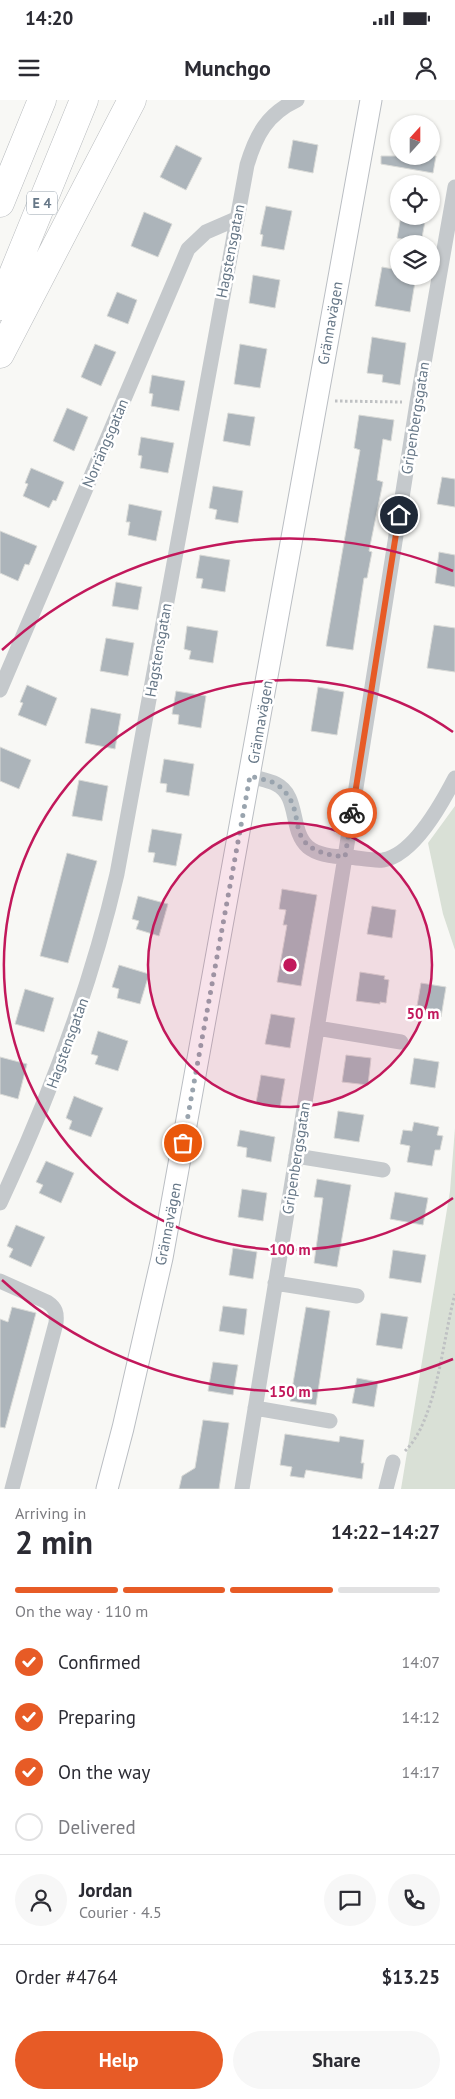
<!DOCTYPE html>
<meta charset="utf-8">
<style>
body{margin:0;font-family:"PT Sans",sans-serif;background:#f7f7f7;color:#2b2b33;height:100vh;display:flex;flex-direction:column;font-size:19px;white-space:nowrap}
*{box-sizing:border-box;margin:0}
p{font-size:16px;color:#7c7c81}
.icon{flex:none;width:28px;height:28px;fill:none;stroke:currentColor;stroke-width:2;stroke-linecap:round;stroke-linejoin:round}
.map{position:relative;height:1389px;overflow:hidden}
.side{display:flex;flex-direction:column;background:#fff;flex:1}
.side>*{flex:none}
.needle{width:32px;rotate:21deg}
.buttons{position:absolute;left:390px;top:15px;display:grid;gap:10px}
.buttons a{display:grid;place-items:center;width:50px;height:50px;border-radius:50%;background:#fff;box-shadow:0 1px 4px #0004;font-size:25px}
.pin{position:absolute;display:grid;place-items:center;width:42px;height:42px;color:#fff;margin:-21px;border:2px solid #fff;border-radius:50%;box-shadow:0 1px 5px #0007}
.courier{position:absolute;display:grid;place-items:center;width:50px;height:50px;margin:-25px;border:4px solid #e75b26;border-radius:50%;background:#fff;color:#222;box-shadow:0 1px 6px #0007}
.overview em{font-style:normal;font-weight:600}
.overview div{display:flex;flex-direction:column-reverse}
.overview{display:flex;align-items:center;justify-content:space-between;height:85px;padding:0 15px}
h1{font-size:32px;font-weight:600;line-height:38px}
.bar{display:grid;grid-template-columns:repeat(4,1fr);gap:8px 5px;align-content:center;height:60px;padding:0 15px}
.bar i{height:6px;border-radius:4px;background:#e1e1e2}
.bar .selected{background:#e75b26}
.bar p{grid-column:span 4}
.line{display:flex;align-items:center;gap:12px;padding:0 15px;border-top:1px solid #e1e1e2}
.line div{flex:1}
.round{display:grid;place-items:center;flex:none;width:52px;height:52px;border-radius:26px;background:#f7f7f7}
ol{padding:0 15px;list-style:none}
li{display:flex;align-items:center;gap:15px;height:55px}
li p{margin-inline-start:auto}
li .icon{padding:5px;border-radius:50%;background:#e75b26;color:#fff;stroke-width:4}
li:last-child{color:#7c7c81}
li i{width:28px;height:28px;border:2px solid #e1e1e2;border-radius:50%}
.cta{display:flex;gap:10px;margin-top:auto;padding:10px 15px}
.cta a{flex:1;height:58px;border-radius:30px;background:#e75b26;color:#fff;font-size:20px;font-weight:600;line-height:58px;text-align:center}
.cta a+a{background:#f7f7f7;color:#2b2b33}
.status{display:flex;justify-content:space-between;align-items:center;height:35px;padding:0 25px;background:#fff;direction:ltr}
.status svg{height:14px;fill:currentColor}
header{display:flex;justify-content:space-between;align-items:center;height:65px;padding:0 15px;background:#fff;font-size:22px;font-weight:600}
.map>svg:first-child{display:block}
.green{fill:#d9e0d6}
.building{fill:#acb4ba;stroke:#d9dad7}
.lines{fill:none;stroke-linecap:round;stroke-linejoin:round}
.secondary-casing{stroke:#babec3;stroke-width:23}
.motorway-casing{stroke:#b8bbbe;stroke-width:29}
.path{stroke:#bfc1c3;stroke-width:3;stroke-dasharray:2.5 2.5;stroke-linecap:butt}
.minor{stroke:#c5c9cc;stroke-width:15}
.secondary{stroke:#fff;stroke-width:21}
.motorway{stroke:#fff;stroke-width:28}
.done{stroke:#99a4ae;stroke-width:5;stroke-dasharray:0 9}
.route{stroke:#e75b26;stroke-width:6}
.ring{fill:none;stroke:#c2185b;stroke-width:2.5}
.labels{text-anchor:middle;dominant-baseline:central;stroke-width:5;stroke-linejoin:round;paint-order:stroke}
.shield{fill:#fff;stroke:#94a0ab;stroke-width:1}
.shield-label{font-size:14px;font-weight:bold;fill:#667787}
.street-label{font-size:15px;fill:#667787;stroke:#fff}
.centre{fill:#c2185b;stroke:#fff;stroke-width:2.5}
.ring-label{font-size:15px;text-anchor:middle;font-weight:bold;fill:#c2185b;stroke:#fff;stroke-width:5;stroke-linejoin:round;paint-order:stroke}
</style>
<div class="status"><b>14:20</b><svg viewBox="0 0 49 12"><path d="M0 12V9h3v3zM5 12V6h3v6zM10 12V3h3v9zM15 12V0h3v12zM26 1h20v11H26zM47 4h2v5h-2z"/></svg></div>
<header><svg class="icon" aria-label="menu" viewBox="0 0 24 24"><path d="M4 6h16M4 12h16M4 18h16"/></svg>Munchgo<svg class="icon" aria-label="person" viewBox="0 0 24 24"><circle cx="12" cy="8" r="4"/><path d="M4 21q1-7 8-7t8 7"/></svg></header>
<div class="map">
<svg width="455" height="1389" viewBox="0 0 455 1389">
<rect width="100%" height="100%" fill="#f8f8f5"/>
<!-- green -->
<path class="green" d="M455,706V850L443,814L428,743Z
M455,1028V1389H401L450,1091Z"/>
<!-- building -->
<path class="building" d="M293,40L318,45L313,73L288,68Z
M176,45L202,58L186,90L160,77Z
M381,56H436L433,73L381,64Z
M266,106L292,111L284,150L261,146L263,135L260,134Z
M144,112L172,124L158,157L131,146Z
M401,116H426L421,143L397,138Z
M382,167L399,170V176H416L410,212L375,206Z
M253,175L280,180L275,208L249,203Z
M117,192L137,200L128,224L107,216Z
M372,237L406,243L400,285L382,282L383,275L367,273Z
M95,244L116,252L101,286L81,277Z
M240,244L267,249L260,288L234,284Z
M152,275L185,281L179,311L151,306L153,294L149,293Z
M67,308L88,317L74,351L53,341Z
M228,313L255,317L250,346L223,341Z
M359,315L394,320L391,341L383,339L377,380L383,382L369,451L372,452L367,478H364L353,550L326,546L360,350L354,348Z
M141,337L174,343L168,373L140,368L142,356L138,355Z
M31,368L64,382L56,401L53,400L49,408L23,396L28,384L25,383Z
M442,377L455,379V407L437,404Z
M213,386L243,391L238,423L215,419L217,410L209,408Z
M129,404L162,411L156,441L128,435L130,422H126Z
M0,431L37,446L29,465L25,464L18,481L0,473Z
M439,452L455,455V487L435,483Z
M200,455L230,460L225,492L201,488L203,479L196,478Z
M116,482L142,487L138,510L112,506Z
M434,525L455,528V572L427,568Z
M187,526L218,531L213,563L189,559L191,551L184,549Z
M106,538L134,543L128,576L100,571Z
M27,585L57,598L46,626L18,615L23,603L20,602Z
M318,587L344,592L337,635L311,631Z
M176,591L206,596L201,628L178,624L179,615L172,614Z
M91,608L121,614L115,649L85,643Z
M0,647L31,660L19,689L0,681Z
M164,659L194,664L189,696L166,692L167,684L160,683Z
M79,680L108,686L102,721L72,716Z
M152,729L182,734L176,766L153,762L155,753L148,752Z
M67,753L97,761L68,863L40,856Z
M282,789L317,795L301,886L277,882L287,825H283L286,810L279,809Z
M138,796L168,804L159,836L136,829L139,821L132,819Z
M372,806L396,810L392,838L367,834Z
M119,865L149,874L140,904L117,898L119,889L112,887Z
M360,872L385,876L384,879L389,880L386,903L380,902V904L356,901Z
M421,883L446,887L441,917L416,912Z
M25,889L54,898L44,932L15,924Z
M271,914L295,918L290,948L265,944Z
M98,931L128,941L118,971L95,964L98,956L91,954Z
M346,955L371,958L368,985L342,982Z
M0,957L27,964L18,999L0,994Z
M414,958L439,962L435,988L410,984Z
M261,975L285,979L280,1008L256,1003Z
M74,996L103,1008L91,1037L69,1029L72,1021L66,1018Z
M338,1011L364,1015L359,1042L334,1038Z
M414,1022L439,1027L437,1035L443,1036L440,1050H435L432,1066L407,1062L410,1046L400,1044L403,1030L412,1031Z
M240,1030L275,1037L271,1062L246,1057L247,1048L237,1046Z
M46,1061L74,1073L61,1103L39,1093L43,1085L36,1082Z
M317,1079L351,1085L337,1167L314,1163L323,1098L314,1097Z
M242,1089L267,1093L263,1121L238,1117Z
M395,1092L428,1098L423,1125L390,1119Z
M16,1125L45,1137L31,1167L9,1157L13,1149L7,1146Z
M233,1148L257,1152L253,1179L229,1175Z
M393,1150L426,1155L421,1183L389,1178Z
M223,1206L247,1209L244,1235L219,1231Z
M12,1207L36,1213L5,1328L0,1327V1219L8,1222Z
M306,1207L330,1211L316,1305L290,1301Z
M381,1213L408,1217L402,1249L376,1245Z
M213,1262L238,1265L233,1295L208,1291Z
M357,1278L378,1282L374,1307L352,1303Z
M203,1320L229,1323L219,1389H179L182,1376L195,1368Z
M285,1334L339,1342L340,1336L364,1340L361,1363H364L362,1379L306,1370L304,1378L290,1376L292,1367L280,1365Z"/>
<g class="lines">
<defs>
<path id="secondary" d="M107,1389L123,1328L162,1158L371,0"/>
<path id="motorway" d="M0,103L42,0
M0,206L84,0
M0,254L132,0"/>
</defs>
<!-- secondary casing -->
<use href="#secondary" class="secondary-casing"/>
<!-- motorway casing -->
<use href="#motorway" class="motorway-casing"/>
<!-- path -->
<path class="path" d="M335,301L402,302
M405,1351C437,1320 443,1237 455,1194"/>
<!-- minor -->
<path class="minor" d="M0,590L188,149L206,132L236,119
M250,676C259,679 268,680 276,684C300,696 289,730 308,747C319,756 336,757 349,757C360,758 373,761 383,760C414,755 442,703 455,678
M317,928L401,942
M296,1056L383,1070
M0,1103C50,996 90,890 117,774L247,65C256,35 267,14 297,0
M0,1181L47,1202C56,1208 57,1213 56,1223L12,1389
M275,1183L357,1196
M255,1308L330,1321
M242,1389L345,757L417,303L455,87
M386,1389L393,1362"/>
<!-- secondary -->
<use href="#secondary" class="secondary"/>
<!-- motorway -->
<use href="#motorway" class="motorway"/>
</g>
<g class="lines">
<!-- done -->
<path class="done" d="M183,1043L250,676C259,679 272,680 279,686C313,714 275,749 345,757L352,713"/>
<!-- route -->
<path class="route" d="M352,713L399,415"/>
</g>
<!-- distance rings -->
<circle cx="290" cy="865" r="142" fill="#c2185b" fill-opacity=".12"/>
<g class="ring">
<circle cx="290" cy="865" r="142"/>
<path d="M453 1098A285 285 0 1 1 453 632"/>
<path d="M453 1259A427 427 0 0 1 2 1180M2 550A427 427 0 0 1 453 471"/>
</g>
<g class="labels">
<!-- shield labels -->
<rect class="shield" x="27" y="91.5" width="30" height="23" rx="4"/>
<g class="shield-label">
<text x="42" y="103">E 4</text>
</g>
<!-- street labels -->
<g class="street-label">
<text transform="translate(230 151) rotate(-79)">Hagstensgatan</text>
<text transform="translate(330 223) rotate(-80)">Grännavägen</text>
<text transform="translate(415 318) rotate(-81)">Gripenbergsgatan</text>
<text transform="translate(105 343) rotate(-67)">Norrängsgatan</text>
<text transform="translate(158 550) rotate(-80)">Hagstensgatan</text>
<text transform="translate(260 622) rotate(-80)">Grännavägen</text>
<text transform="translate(67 943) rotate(-70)">Hagstensgatan</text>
<text transform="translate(296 1058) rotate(-81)">Gripenbergsgatan</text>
<text transform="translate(168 1124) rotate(-79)">Grännavägen</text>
</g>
</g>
<circle cx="290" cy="865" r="8" class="centre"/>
<g class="ring-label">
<text x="423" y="919">50 m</text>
<text x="290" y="1155">100 m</text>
<text x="290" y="1297">150 m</text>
</g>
</svg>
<div class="buttons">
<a><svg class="needle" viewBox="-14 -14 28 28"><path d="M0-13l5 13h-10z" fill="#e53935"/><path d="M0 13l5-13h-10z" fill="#7c7c81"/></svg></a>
<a><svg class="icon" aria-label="locate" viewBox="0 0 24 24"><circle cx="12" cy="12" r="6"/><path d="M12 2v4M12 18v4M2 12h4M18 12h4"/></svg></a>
<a><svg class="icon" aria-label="layers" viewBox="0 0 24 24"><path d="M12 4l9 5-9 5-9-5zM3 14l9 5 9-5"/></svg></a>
</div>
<div class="pin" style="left:183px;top:1043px;background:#ea580c"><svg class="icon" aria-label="bag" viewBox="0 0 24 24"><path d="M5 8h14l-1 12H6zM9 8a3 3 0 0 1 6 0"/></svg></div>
<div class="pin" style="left:399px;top:415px;background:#1f2937"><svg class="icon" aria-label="home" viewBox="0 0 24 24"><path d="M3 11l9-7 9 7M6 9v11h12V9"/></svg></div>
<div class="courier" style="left:352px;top:713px"><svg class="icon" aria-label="bike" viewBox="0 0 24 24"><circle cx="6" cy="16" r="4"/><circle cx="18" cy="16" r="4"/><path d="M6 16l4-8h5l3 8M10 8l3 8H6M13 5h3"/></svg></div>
</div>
<section class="side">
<div class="overview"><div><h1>2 min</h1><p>Arriving in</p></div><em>14:22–14:27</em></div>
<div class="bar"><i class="selected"></i><i class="selected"></i><i class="selected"></i><i></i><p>On the way · 110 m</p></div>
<ol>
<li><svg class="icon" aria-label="check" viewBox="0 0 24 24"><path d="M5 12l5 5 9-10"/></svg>Confirmed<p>14:07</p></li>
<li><svg class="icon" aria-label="check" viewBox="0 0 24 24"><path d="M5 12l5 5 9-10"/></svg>Preparing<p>14:12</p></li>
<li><svg class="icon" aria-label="check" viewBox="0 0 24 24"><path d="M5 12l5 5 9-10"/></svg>On the way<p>14:17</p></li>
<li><i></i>Delivered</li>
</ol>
<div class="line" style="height:90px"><a class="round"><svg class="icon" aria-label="person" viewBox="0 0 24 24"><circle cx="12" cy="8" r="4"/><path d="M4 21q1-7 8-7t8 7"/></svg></a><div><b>Jordan</b><p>Courier · 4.5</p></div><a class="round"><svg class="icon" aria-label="chat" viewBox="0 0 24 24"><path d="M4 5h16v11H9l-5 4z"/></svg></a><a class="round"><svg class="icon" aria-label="phone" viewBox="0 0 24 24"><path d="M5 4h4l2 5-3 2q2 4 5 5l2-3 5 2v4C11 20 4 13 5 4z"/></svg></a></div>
<div class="line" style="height:65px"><div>Order #4764</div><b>$13.25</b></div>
<div class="cta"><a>Help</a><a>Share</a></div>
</section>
